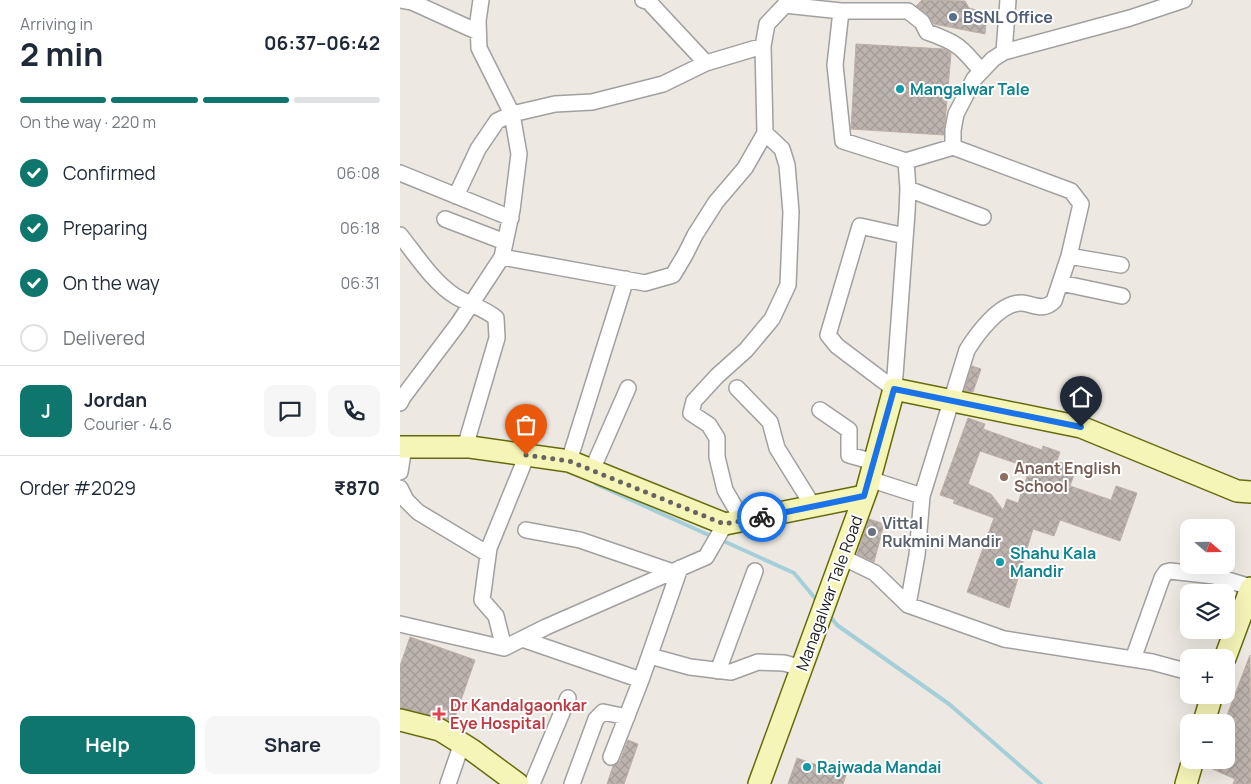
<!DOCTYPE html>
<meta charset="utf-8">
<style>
body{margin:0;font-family:Manrope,sans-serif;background:#f6f6f7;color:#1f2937;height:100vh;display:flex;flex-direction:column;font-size:19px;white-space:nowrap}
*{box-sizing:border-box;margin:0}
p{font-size:16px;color:#747a83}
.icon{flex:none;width:28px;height:28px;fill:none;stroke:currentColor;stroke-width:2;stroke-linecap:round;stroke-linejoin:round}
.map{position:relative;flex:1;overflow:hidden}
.panel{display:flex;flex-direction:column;background:#fff;width:400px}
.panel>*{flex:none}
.needle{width:32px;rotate:110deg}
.tools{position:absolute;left:780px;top:519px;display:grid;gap:10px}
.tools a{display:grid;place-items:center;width:55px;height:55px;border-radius:10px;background:#fff;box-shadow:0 5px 20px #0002;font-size:25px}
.pin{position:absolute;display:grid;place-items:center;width:42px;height:42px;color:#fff;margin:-51px -21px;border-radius:50% 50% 50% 0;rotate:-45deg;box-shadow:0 0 5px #0007}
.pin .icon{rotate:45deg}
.courier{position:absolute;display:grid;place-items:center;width:50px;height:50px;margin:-25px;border:4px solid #1a73e8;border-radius:50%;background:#fff;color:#222;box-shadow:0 1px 6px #0007}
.summary em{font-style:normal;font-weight:700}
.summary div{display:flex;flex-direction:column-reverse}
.summary{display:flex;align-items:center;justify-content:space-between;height:85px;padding:0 20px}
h1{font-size:32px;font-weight:700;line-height:38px}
.bar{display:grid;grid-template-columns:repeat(4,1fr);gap:8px 5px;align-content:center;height:60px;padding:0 20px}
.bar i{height:6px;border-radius:4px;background:#e0e1e3}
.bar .on{background:#0f766e}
.bar p{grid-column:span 4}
.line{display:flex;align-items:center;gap:12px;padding:0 20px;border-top:1px solid #e0e1e3}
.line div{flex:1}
.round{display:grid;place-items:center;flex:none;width:52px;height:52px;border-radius:10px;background:#f6f6f7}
ol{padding:0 20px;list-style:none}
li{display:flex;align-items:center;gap:15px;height:55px}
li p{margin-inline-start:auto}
li .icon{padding:5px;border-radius:50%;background:#0f766e;color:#fff;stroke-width:4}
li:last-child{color:#747a83}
li i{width:28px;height:28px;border:2px solid #e0e1e3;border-radius:50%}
.primary-button{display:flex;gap:10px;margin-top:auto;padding:10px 20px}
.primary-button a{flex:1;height:58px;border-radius:10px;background:#0f766e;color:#fff;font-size:20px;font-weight:700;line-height:58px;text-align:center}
.primary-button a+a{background:#f6f6f7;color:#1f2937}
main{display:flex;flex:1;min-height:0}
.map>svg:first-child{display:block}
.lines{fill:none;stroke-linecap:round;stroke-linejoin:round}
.stream{stroke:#a5cfd8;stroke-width:4}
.building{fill:url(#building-cross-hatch);stroke:#beafa6;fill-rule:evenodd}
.street-casing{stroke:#a0a0a0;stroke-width:18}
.secondary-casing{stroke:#656b0b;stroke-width:24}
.street{stroke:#fff;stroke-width:15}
.secondary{stroke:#f5f5b8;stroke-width:21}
.done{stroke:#656461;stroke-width:5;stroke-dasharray:0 9}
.route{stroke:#1a73e8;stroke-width:6}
.service-dot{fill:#5c6f8a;stroke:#fff;stroke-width:2}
.culture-dot{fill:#0f9aa8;stroke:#fff;stroke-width:2}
.education-dot{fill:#8d6e63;stroke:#fff;stroke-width:2}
.worship-dot{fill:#6b7280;stroke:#fff;stroke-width:2}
.health-dot{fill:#e0444e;stroke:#fff;stroke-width:2}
.labels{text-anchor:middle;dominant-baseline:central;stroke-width:4;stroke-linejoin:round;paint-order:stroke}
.service-label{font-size:16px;font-weight:bold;fill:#4e5e75;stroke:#fff;text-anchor:start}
.culture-label{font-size:16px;font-weight:bold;fill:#0d838f;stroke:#fff;text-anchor:start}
.education-label{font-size:16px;font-weight:bold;fill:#785e54;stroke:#fff;text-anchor:start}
.worship-label{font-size:16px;font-weight:bold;fill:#5b616d;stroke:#fff;text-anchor:start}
.street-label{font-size:16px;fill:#1c1c1c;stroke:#fff}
.health-label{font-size:16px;font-weight:bold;fill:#be3a42;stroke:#fff;text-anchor:start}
</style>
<main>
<section class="panel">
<div class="summary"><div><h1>2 min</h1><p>Arriving in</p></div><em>06:37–06:42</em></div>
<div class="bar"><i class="on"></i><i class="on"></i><i class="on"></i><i></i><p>On the way · 220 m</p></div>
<ol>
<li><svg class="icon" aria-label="check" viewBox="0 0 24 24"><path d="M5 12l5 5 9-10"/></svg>Confirmed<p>06:08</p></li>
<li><svg class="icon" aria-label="check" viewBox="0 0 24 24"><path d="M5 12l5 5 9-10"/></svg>Preparing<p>06:18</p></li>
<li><svg class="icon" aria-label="check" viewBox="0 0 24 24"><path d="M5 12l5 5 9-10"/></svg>On the way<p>06:31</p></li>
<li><i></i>Delivered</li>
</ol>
<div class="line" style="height:90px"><b class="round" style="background:#0f766e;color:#fff">J</b><div><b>Jordan</b><p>Courier · 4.6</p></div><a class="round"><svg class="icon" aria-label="chat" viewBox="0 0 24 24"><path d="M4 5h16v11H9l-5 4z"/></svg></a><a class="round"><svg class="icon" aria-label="phone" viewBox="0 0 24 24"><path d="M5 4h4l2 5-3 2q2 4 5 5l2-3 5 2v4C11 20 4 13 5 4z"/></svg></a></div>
<div class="line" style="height:65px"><div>Order #2029</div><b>₹870</b></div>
<div class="primary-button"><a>Help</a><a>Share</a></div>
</section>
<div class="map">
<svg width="851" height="784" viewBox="0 0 851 784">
<defs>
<pattern id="building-cross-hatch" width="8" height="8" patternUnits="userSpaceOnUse" patternTransform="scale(1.25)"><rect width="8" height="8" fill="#bdb4af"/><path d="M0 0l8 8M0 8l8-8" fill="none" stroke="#a29a96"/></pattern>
</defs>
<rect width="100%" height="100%" fill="#ede9e2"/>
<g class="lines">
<!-- stream -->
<path class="stream" d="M196,484L313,537
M319,539L394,573L419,603
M428,614L437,625L549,704L641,784"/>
</g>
<!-- building -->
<path class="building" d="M522,0L565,1L569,8L587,13L585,34L534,24L528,15L516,6Z
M456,44L544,49L551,53L544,135L451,129Z
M572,366L581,369L573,392L564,391Z
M568,418L585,424L583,429L642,450L643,446L660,452L657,461L676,469L670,486L711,500L716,486L737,493L720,541L660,520L654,536L633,529L609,608L567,592L594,518L553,503L555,500L540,495ZM580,451L630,468L618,503L607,499L603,510L591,494L568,484Z
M469,519L484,524L474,562L457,554Z
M10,637L75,660L53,723L43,718L0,708V666Z
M850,655L851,784H833L835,779L808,767L811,760H826V718Z
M228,740L238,744L224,784H207L213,766L220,761Z
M397,758L446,775L443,784H388Z"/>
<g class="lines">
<defs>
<path id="street" d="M0,0L12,2L78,32
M387,0L385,5L441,11L435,65L443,141L506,161L553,147V130L556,114L574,79L593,59L604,52L730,18L784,0
M436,11H508L522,22L527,32C556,42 562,47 581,71
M604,52L608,0
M306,63L363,46
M0,173L111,218
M508,189L583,217
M56,196L78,149L97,121L112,114L155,104L192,102L263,84L306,63L249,2L243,0
M45,219L105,242
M0,235C16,255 33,282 55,296C68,304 84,308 96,318L97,338L65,447
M669,256L721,265
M102,257L245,283L273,275L285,255L295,235L316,202L345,168L365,133L363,46L367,24L385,5
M661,283L722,296
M337,388L370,422L377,448L413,506
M494,389L437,346L428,335L460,226L505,236
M494,389L507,212L508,189L506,161
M0,403L3,397L58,324L102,257L112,210L119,154L112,114L79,48L78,21L81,0
M420,410L449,430V455L474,462
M169,461L226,279
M192,470L228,388
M0,472L4,447
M469,479L522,496
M0,488L6,500L18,512L88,554
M343,521L325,490L317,457V438L309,425L291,413L294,401L317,376L346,350L372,319L388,285L391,212L387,165L382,149L365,133
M126,530L180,540L273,572
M442,557L475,573L508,605L604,639L752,662L789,672
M508,605L517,555L522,496L567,350C577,334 600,302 622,303C634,304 643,312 654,301L669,256L681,204L671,191L553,147
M0,624L104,648L146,627L306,557L325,524
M122,639L241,680
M104,648L96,616L82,600L89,548L127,455
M250,656L290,667L331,672L358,662L384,663L402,668
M733,659L762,578L766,572L770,571L814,576L851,587
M318,671L355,571
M211,757L241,680L280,568
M48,784L62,743
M132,784L168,698
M172,784L196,719L203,712L227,717"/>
<path id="secondary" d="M0,447H70L169,461L325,524L464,496
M825,658L851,588
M0,720L40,730L72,750L118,784
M804,722L812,695
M359,784L467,489L494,389L681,427L837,491L851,492
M786,784L793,760"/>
</defs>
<!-- street casing -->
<use href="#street" class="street-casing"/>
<!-- secondary casing -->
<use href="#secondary" class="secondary-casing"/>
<!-- street -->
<use href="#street" class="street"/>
<!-- secondary -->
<use href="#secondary" class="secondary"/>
</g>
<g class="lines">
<!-- done -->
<path class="done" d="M126,455L169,461L324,524L362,517"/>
<!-- route -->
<path class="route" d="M362,517L464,496L494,389L681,427"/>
</g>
<!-- markers -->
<circle class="service-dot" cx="553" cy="17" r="5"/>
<g class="culture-dot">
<circle cx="500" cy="89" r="5"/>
<circle cx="600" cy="562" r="5"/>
<circle cx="407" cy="767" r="5"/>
</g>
<circle class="education-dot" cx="604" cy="477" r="5"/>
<circle class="worship-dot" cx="472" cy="532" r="5"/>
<path class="health-dot" d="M36.5 706.5h5v5h5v5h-5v5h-5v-5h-5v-5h5z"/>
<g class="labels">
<!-- service labels -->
<g class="service-label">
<text x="563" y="17">BSNL Office</text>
</g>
<!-- culture labels -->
<g class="culture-label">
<text x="510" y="89">Mangalwar Tale</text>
<text x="610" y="553">Shahu Kala<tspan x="610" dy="18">Mandir</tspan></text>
<text x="417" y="767">Rajwada Mandai</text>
</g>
<!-- education labels -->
<g class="education-label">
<text x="614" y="468">Anant English<tspan x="614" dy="18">School</tspan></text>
</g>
<!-- worship labels -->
<g class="worship-label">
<text x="482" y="523">Vittal<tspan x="482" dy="18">Rukmini Mandir</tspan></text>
</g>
<!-- street labels -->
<g class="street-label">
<text transform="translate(429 593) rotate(-70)">Managalwar Tale Road</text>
</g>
<!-- health labels -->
<g class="health-label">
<text x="50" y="705">Dr Kandalgaonkar<tspan x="50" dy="18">Eye Hospital</tspan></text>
</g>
</g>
</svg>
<div class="tools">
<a><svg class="needle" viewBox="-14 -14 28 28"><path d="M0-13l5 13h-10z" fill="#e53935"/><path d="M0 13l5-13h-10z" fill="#747a83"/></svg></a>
<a><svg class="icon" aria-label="layers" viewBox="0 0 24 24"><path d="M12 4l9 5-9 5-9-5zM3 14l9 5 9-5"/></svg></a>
<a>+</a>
<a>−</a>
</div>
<div class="pin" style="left:126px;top:455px;background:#ea580c"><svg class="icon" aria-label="bag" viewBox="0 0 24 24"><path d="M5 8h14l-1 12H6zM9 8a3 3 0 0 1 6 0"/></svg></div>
<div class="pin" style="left:681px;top:427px;background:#1f2937"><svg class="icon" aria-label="home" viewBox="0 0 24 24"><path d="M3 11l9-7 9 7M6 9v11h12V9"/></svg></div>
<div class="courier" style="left:362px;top:517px"><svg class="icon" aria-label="bike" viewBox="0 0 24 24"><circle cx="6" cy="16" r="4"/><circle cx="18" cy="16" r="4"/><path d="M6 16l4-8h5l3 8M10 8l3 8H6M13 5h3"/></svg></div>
</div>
</main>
